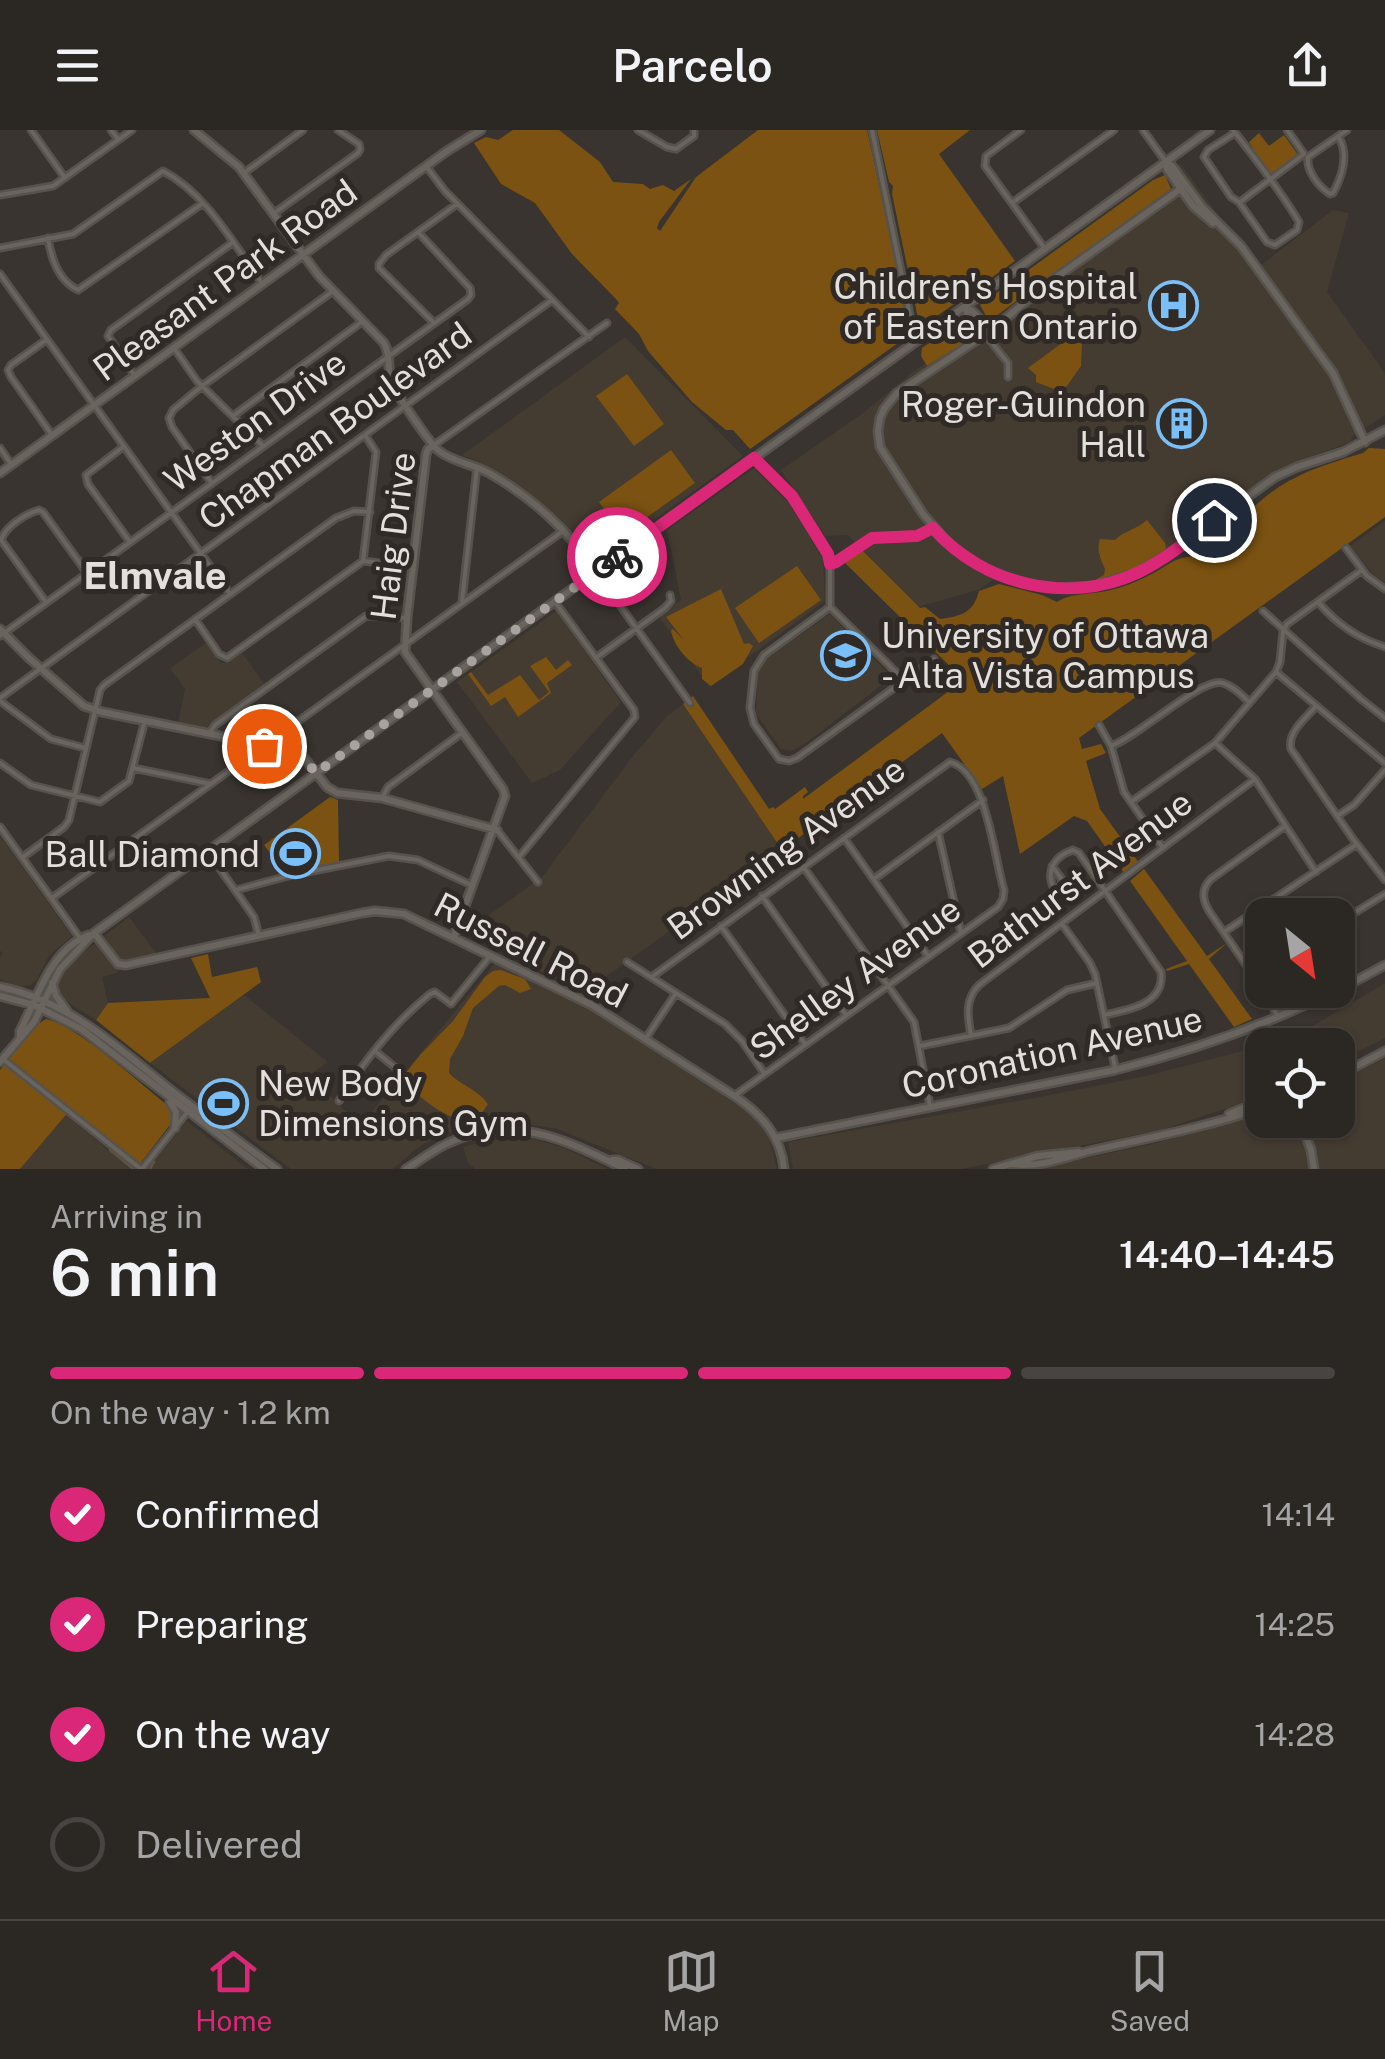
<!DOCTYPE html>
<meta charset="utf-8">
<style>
body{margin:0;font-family:"Public Sans",sans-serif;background:#332f2b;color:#f1f3f6;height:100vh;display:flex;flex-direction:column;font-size:38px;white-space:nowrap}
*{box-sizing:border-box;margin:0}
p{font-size:32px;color:#a6a5a6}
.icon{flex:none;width:55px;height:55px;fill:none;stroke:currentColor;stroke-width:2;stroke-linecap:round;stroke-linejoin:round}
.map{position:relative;height:1039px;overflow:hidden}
.drawer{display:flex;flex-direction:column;background:#2b2723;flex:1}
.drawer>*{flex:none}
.needle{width:65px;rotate:150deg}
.buttons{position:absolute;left:1245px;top:768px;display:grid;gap:20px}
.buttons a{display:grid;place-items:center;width:110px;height:110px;border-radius:20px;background:#2b2723;box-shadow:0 2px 8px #0004,0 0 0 2px #474441;font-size:50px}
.pin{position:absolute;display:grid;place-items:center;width:85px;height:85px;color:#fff;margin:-42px;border:5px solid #fff;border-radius:50%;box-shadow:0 2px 10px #0007}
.courier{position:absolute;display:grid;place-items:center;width:100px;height:100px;margin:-50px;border:8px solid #db2777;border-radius:50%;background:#fff;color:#222;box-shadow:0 2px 12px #0007}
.head em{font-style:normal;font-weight:600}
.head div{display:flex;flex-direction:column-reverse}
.head{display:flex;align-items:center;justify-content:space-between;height:170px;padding:0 50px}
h1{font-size:65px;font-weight:600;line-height:75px}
.bar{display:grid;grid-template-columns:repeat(4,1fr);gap:15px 10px;align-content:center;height:120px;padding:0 50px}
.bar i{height:12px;border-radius:8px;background:#474441}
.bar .on{background:#db2777}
.bar p{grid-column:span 4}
ol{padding:0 50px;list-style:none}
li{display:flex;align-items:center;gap:30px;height:110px}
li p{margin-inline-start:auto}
li .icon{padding:10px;border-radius:50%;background:#db2777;color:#fff;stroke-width:4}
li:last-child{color:#a6a5a6}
li i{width:55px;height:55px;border:5px solid #474441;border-radius:50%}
header{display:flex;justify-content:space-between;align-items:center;height:130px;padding:0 50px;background:#2b2723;font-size:45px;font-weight:600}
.dock{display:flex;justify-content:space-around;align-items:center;height:140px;border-top:2px solid #474441;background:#2b2723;font-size:28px;color:#a6a5a6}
.dock a{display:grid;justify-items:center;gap:5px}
.dock .on{color:#db2777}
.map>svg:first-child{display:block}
.built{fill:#443b31}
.green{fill:#7b5211}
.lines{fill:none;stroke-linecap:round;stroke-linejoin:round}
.stream{stroke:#605443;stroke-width:2.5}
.street-casing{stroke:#56534e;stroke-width:9}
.secondary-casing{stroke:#56534e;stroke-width:11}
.street{stroke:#69645e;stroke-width:4}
.secondary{stroke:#69645e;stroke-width:6}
.done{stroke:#a7a39f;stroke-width:10;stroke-dasharray:0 18}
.route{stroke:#db2777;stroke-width:12}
.labels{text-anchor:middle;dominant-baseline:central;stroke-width:10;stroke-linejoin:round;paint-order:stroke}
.street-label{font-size:35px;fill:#e2dfdc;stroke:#2f2a25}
.poi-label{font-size:35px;fill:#e2dfdc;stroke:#2f2a25;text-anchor:end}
.neighbourhood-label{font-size:38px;font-weight:bold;fill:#e2dfdc;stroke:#2f2a25}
</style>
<header><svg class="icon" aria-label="menu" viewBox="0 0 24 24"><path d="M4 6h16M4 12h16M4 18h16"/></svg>Parcelo<svg class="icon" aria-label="share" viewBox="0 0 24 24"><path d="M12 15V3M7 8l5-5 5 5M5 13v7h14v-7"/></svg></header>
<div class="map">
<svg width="1385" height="1039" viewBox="0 0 1385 1039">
<rect width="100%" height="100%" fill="#39342f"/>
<!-- built -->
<path class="built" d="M1180,33L1227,97L1237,103L1261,135L1333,80L1349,83L1327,162L1385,243V285L1353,306L1350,312L1276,340L1163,425L1127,444L1095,453L1064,455L1033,453L999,441L992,451L978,460L918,477L848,405L825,406L781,340L863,283L913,242L989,192L1171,58L1165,45Z
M625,207L743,326L596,431L562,391L526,361L486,335L462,325Z
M754,338L788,372L823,429L825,471L709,556L659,487L681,470L667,400Z
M1385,391V453L1371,442L1350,416Z
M556,481L621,572L560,640L532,653L457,552Z
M830,484L892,547L806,613L791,621L781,619L756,584L757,543L765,530Z
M206,513L221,533H228L242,523L265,555L204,599L178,593L185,559L170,538Z
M683,574L782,720L607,846L610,850L595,867L463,804L542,747L633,626L667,586Z
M0,706L72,806L49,826L36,851L30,855L20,857L0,850V827L3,823L0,821Z
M129,787L157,824L127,831L116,843L102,847L108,873L96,890L64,870L58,862L56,856L60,845L76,828Z
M496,832L580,873L751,984L769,1006L777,1039H656L557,999L509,991L468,997L439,1005L416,1019L393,1039H291L150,933L244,865L328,932L310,945L360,996Z
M1385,853V908L1338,932V915H1268L1291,909Z
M1262,916V964L1228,978L1161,1000L961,1039H793L788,1012L1045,966L1146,946Z
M1385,928V1039H1035L1152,1014L1262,984V990H1338V952Z
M66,985L100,1013L130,1039H20Z
M187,991L248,1039H148Z
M534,1009L564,1018L608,1039H475L468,1033L463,1017L489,1010Z"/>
<!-- green -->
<path class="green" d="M513,0H559L600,32L613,52L643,54L650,59L663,55L674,61L691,49L659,92L657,98L660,101L696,47L758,0H867L895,128L909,205L750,319L733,300H726L692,272L648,221L639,204L615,179L619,173L616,169L572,124L535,73L501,54L474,13L486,7L498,10Z
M877,0H970L939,24L1015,131L920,198L892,64L893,56L889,52Z
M1259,3L1269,16L1284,5L1299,26L1273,44L1268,43L1249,12Z
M1165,45L1171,59L989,191L980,175L1153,50Z
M964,189L970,202L967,211L927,236L921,226L922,218Z
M1089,193L1092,200L1082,214L1081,236L1067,256L1059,261L1036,252V245L1028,238Z
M627,244L664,294L634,316L596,266Z
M1369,318L1385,319V387L1079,608L1082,619L1101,614L1106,623L1086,631L1100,679L1139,733L1124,743L1087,691L1074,686L1020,724L1003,646L982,659L942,603L782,720L683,574L693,566L769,679L773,677L775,679L805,657L808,662L803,666V669L964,550L844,432L862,420L920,478L925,477L940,489C962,486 973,483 979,461L999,454L1042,465L1057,472C1072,462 1093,465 1111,460C1123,457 1136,452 1148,446C1171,434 1180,422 1206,428L1211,419L1210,405L1237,385L1243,389C1277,349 1314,338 1363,323Z
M671,320L695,353L622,405L599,372Z
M1147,390L1165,413L1166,418C1151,438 1122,447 1099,450L1097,449L1104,445L1105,439C1101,430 1096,420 1100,409L1115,410C1125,400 1136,400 1147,390Z
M797,436L821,470L759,513L735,478Z
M721,459L744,514L749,513L753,516L743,534L711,556L702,549V538C688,533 673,515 671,500L673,499L683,509L666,487Z
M546,527L556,540L568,530L572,535L547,553L551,563L518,587L505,567L491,576L468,544L471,542L488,565L520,545L539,570L549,562L530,536Z
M330,667L338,670L339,732L279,745L276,731L264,715Z
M1144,739L1207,826L1227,813L1209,829L1252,889L1234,897L1189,834L1167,841L1166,839L1187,831L1130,751Z
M208,824L212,847L257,837L261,852L150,933L96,890L108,873L210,868L191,828Z
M501,840L525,849L531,859L520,863L505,855L499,856L473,878L463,906L450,929L449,943C460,955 479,960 488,974L481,984C475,986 470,988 464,989C447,991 412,962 402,948L420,925L453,891L485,847L493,841Z
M46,889C77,895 144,957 172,979L173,991L140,1034L71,979L20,1039H0V940L38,894Z"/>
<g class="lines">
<!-- stream -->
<path class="stream" d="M110,1020L133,1039
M150,1039L154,1032"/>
<defs>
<path id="street" d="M31,0L65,48
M111,0L118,9
M638,0L667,17L676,19L694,6V0
M872,0L912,195L919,210
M1021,0L986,26L985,36L1045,119
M1143,0L1166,32
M1233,0C1256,29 1280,60 1299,92L1297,100L1275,115L1267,112L1239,72L1231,67L1204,27L1208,20L1235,3
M1287,0L1304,24
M1308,27C1306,41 1319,57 1330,64L1333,63C1342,47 1349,24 1339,8
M1308,27L1347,0
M426,36L445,61L589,207
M244,43L303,0
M0,65L53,56L132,0
M1240,72L1304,24
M1012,73L1114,0
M273,84L358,23L360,19L359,14L338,0
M48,108C51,128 59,151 78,160L203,73
M0,118L73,104L163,41C207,64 234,115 262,153
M0,144L230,464
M433,192L379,138V134L386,125L457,74
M985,204L1008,233V247
M46,210L11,235L8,240L11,247L52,305
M174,218L197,251L263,316
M135,246L108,206L111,200L232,113
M233,286L363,191
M434,315L607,193
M123,317L86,345L88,354L130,412
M0,318L11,334
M754,328L791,365L827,423L830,431V477L905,551
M211,352L172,297L169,288L173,280L202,256L333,161
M1346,418L1367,446L1385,459
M363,431L376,322L365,305
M830,434L837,432L871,408L917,406L933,398
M596,442L690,573
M45,471L1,410C5,397 25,384 39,380L43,382L87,443
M462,471L477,337
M1318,472C1337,494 1357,508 1385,517
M830,477L764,525L754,541L750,578L754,594L779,629L789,631L797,628L934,529
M1263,481L1361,569L1385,588
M195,489L219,524L227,528L363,431L413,437
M1283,501L1287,494L1362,440
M0,506L468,169L471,165L470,158L418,102
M597,527L665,478L671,471L670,465
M1276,542L1385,633
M0,568L552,170
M0,571L51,609L85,618
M1316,576C1306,588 1287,602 1291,619L1353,709L1385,750
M1099,595L1111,616L1124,662L1163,718
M211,601L215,595L366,486L407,488
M1215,613L1255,649L1316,742
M1111,616C1138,607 1201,547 1223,553C1233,556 1242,565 1249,572
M0,633L31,655L100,672L129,651L145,590
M133,638L211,654
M382,668L388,657L463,602
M1131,672L1215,613L1276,542L1280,532L1283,501
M1337,686L1354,675L1385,640
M0,697L82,811
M497,700L538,752
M938,702L961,803
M844,708L928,826
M790,718L914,892L930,976
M208,722L254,787L259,806
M23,727L64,697L69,690L100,560L104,555L336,388L354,381L370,382
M519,727L635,587L634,580L555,472
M1052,736L1061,748L1062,756L1059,759H1054C1045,740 1055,726 1073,720L1079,723L1161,842C1165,874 1129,880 1104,885
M874,749L983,670
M236,760L292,745L389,726L418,730L471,755
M762,766L846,885
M52,768L563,401
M1338,793L1385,764
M1062,794L1090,833L1095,844L1115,937
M721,796L805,914
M1224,802L1357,714
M627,832L725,894L742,911L764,943
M653,846L950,632C987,641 994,728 1004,760L1003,769L998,777L734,966
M1262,858L1209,781C1202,769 1201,759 1211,749L1285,696
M1264,860L1278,887
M971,906C968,887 964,870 979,855L1255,649
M646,908L676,863
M920,916L1009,898L1067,860L1097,853
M375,921L402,943
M3,929L141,1039
M339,971C364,931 394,893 430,864L435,862L451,874L491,825
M142,1039L189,980"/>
<path id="secondary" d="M194,0L239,37L319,146L384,213C391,225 387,237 391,251C394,261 430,314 439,321C453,332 473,334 489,343C530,366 571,402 596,442
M1166,32L1172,36L1202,77L1241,116L1333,243L1365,312
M1166,33L1167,39L1193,76L1213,93
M1186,55L1044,156L992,200L897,263L884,279L880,288L878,301L880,317L923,384L950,415L978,435L1001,446L1032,455L1056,458L1094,456L1137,443L1167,425L1275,347L1297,337L1343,322L1385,300
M966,177C975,182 984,192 985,203
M966,178L968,186L984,204
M434,315L428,319L426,325L407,488L405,522L503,659L505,666L454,806
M0,343L447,21L481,0
M0,499L29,528L84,576L102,582L216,605L294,625L305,629L327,657L337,663L382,668L497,700
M94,803L118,834L126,835L362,783L375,781L404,784L592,875L736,967C762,985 781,1006 784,1039
M52,853L56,866L67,881
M0,857C69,871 118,918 171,960C206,987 241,1013 277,1039
M0,866L34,875L81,899L264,1039
M20,906V901C38,867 50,820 89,805
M0,932L34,892L60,839L94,803L1210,0
M1338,946L1385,921
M170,972L176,982L175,998
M1229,984L1262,970
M1300,990L1311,1020L1314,1039
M776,1008L1115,940C1210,916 1300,883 1385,835
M613,1030H618L638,1039
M1014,1034C1040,1038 1065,1027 1090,1021C1148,1008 1206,997 1262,978
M406,1039C419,1031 432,1021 446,1014C512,982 566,1010 625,1039
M993,1039L1038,1026L1079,1022"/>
</defs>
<!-- street casing -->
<use href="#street" class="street-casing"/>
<!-- secondary casing -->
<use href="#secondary" class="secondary-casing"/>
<!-- street -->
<use href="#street" class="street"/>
<!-- secondary -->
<use href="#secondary" class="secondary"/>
</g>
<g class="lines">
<!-- done -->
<path class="done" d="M264,616L305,630L316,643L617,427"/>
<!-- route -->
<path class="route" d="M617,427L754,328L792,366L828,424L830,434L836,432L872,408L917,406L933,398C983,455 1068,475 1137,443C1165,430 1190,409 1214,390"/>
</g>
<!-- icons -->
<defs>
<symbol id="hospital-ring" viewBox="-11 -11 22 22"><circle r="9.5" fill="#2f2a25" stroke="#7abff8" stroke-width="1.5"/><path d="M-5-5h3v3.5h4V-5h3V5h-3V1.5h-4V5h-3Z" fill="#7abff8"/></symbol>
<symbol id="building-ring" viewBox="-11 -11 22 22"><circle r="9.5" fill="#2f2a25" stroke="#7abff8" stroke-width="1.5"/><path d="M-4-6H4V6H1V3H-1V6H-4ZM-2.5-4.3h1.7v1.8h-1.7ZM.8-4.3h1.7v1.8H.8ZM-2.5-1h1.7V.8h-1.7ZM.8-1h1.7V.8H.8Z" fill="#7abff8"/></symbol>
<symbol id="university-ring" viewBox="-11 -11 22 22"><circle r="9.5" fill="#2f2a25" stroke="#7abff8" stroke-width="1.5"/><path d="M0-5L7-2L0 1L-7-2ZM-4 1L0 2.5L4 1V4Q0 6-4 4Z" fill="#7abff8"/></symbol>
<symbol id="stadium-ring" viewBox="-11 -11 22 22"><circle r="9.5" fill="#2f2a25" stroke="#7abff8" stroke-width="1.5"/><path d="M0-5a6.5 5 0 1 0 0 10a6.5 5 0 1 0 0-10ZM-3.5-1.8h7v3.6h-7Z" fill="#7abff8"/></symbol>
</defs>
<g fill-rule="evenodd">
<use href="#hospital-ring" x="1146" y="148" width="55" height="55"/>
<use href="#building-ring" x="1154" y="266" width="55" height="55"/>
<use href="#university-ring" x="818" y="498" width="55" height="55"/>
<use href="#stadium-ring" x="268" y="696" width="55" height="55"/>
<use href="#stadium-ring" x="196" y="946" width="55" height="55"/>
</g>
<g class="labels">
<!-- street labels -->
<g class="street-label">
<text transform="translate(225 150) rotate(-36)">Pleasant Park Road</text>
<text transform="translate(255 291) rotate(-36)">Weston Drive</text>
<text transform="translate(335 296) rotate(-36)">Chapman Boulevard</text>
<text transform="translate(393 406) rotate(-83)">Haig Drive</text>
<text transform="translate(786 718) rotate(-36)">Browning Avenue</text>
<text transform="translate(1080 749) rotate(-37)">Bathurst Avenue</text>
<text transform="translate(531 820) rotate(27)">Russell Road</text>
<text transform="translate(855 848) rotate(-36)">Shelley Avenue</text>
<text transform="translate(1052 922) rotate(-13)">Coronation Avenue</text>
</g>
<!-- poi labels -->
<g class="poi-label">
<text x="1138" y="156">Children's Hospital<tspan x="1138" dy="40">of Eastern Ontario</tspan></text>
<text x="1146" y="274">Roger-Guindon<tspan x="1146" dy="40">Hall</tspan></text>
<text x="881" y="505" text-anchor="start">University of Ottawa<tspan x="881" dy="40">- Alta Vista Campus</tspan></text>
<text x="260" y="724">Ball Diamond</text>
<text x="258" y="953" text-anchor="start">New Body<tspan x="258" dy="40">Dimensions Gym</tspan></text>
</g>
<!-- neighbourhood labels -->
<g class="neighbourhood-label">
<text x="155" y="445">Elmvale</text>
</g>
</g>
</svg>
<div class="buttons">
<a><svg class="needle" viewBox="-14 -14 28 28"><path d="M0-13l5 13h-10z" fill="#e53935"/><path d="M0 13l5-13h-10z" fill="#a6a5a6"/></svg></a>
<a><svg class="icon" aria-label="locate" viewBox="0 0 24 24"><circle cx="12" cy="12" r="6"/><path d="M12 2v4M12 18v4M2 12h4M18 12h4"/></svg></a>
</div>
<div class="pin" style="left:264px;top:616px;background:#ea580c"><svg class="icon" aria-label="bag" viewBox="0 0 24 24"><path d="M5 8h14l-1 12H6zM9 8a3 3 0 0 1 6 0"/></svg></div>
<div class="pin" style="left:1214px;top:390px;background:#1f2937"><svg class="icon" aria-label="home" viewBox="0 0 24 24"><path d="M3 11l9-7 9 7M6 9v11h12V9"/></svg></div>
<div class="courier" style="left:617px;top:427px"><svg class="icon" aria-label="bike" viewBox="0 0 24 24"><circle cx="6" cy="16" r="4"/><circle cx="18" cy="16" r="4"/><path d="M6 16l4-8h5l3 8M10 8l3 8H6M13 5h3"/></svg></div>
</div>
<section class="drawer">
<div class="head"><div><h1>6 min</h1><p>Arriving in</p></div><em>14:40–14:45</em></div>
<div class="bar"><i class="on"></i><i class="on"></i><i class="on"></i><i></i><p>On the way · 1.2 km</p></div>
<ol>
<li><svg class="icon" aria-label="check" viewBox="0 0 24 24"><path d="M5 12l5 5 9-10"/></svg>Confirmed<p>14:14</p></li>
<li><svg class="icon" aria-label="check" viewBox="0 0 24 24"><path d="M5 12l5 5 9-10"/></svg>Preparing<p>14:25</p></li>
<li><svg class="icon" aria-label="check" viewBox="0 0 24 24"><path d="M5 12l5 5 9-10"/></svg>On the way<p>14:28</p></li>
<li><i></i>Delivered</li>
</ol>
</section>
<nav class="dock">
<a class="on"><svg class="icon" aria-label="home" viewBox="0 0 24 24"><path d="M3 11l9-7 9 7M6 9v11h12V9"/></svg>Home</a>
<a><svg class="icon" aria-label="map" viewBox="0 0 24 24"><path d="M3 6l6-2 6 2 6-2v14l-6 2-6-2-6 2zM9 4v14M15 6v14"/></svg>Map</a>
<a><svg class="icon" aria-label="saved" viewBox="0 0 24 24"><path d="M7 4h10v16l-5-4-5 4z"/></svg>Saved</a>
</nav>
